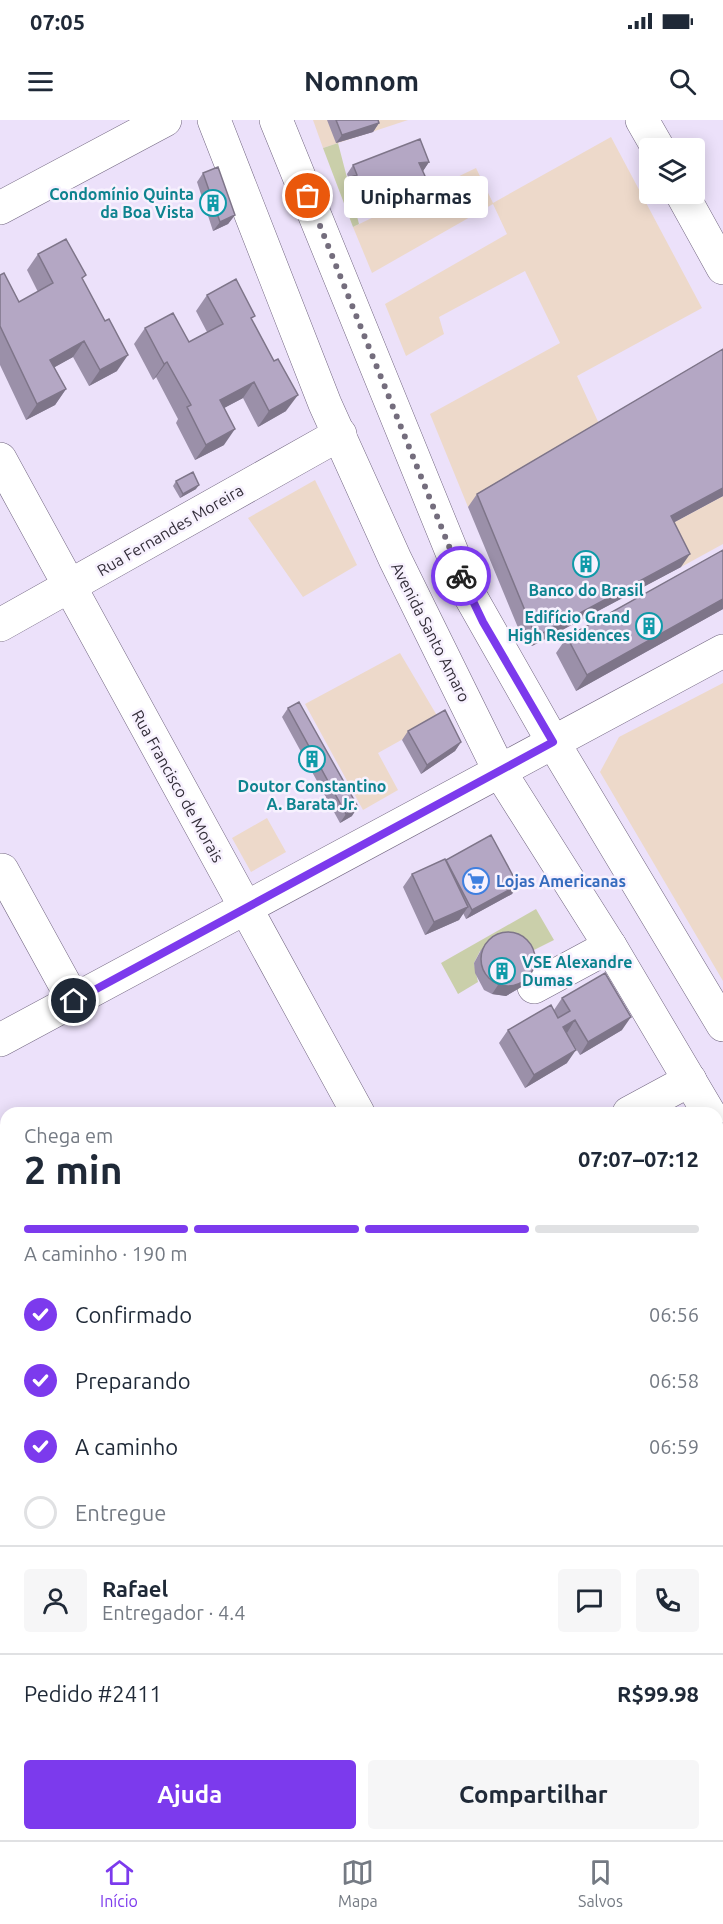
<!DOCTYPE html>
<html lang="pt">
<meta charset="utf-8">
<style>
body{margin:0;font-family:Ubuntu,sans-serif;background:#f6f6f7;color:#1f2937;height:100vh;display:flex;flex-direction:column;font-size:22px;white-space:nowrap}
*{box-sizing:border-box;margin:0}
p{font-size:20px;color:#747a83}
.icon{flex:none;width:33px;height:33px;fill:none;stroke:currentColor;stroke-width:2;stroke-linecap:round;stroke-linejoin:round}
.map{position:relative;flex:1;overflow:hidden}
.drawer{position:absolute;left:0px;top:987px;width:723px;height:734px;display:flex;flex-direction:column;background:#fff;border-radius:18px 18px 0 0;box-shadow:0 3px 15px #0003}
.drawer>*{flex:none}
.fabs{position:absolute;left:639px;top:18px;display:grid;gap:12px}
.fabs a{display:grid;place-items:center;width:66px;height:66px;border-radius:6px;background:#fff;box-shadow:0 3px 15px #0003;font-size:30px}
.pin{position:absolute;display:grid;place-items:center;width:51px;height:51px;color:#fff;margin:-26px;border:3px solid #fff;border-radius:50%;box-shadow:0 2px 6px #0007}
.courier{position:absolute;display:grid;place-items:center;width:60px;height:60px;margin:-30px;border:4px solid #7c3aed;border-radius:50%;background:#fff;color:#222;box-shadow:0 2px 8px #0007}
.bubble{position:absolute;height:42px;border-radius:6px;background:#fff;box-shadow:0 3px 15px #0003;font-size:20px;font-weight:700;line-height:42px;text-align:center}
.overview em{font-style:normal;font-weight:700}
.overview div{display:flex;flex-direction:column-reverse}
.overview{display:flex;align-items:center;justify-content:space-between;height:102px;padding:0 24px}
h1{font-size:39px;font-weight:700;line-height:45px}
.bar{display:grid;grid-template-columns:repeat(4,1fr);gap:9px 6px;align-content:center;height:72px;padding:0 24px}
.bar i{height:8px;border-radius:4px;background:#e0e1e3}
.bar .selected{background:#7c3aed}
.bar p{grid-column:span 4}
.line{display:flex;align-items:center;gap:15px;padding:0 24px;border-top:2px solid #e0e1e3}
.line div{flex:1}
.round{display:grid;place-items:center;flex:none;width:63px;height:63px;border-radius:6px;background:#f6f6f7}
ol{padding:0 24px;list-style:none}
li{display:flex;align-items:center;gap:18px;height:66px}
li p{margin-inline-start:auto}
li .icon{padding:6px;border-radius:50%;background:#7c3aed;color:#fff;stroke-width:4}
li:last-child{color:#747a83}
li i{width:33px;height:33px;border:3px solid #e0e1e3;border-radius:50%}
.primary-button{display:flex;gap:12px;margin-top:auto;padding:12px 24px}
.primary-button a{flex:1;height:69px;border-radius:6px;background:#7c3aed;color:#fff;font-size:24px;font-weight:700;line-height:69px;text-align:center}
.primary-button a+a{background:#f6f6f7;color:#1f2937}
.status{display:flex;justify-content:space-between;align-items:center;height:42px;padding:0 30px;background:#fff;direction:ltr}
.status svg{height:16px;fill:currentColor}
header{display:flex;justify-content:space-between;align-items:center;height:78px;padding:0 24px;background:#fff;font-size:27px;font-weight:700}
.menu{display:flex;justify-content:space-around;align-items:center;height:84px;border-top:2px solid #e0e1e3;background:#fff;font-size:16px;color:#747a83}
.menu a{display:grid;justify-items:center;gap:3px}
.menu .selected{color:#7c3aed}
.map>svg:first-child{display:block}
.commercial{fill:#edd9ca}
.green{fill:#cacfaa}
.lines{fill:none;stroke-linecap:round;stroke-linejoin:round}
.minor-casing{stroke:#726681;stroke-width:34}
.major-casing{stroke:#726681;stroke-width:34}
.minor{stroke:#fff;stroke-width:33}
.major{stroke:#fff;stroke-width:33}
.wall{fill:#9b90a9}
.shaded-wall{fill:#7e7589}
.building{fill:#b4a7c4;stroke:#7e7589;stroke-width:1.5}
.done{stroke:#746d7d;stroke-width:6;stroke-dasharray:0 10.8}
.route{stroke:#7c3aed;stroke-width:8}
.labels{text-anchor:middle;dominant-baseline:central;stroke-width:5;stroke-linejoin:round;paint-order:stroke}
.culture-label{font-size:16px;font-weight:bold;fill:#0d838f;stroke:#f7f1fe;text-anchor:end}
.street-label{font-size:16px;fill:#332e39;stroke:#f7f1fe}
.shop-label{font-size:16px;font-weight:bold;fill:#366cbe;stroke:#f7f1fe;text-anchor:start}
</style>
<div class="status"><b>07:05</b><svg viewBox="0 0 49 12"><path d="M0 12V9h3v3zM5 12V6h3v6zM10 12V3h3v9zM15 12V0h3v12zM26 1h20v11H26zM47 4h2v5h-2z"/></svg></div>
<header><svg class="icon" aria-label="menu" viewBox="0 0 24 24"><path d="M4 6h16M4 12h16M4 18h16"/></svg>Nomnom<svg class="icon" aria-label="search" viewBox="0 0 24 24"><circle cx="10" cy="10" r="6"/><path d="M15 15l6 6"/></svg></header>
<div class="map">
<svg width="723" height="1720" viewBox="0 0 723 1720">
<rect width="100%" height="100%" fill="#ece1fa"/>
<!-- commercial -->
<path class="commercial" d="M313,0H408L323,28Z
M611,17L702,188L577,256L601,308L468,387L430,294L560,223L525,151L439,197L444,214L406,236L385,184L507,114L493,84L372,153L353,107L476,48L493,83Z
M315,360L357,445L303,477L248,398Z
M723,376V424L681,447L662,409Z
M400,533L439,599L378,633L398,670L363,690L305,584Z
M723,563V861L600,652L619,617Z
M267,698L286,732L251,752L232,718Z"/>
<!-- green -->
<path class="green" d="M338,23L359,104L353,107L323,28Z
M536,789L554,820L526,834L480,831L474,843L478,862L458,874L441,843Z"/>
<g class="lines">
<defs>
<path id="minor" d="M0,88L165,0
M0,339L358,993
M0,505L340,314
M2,750L74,881
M534,867L610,826
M0,920L723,531
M629,993L690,960
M0,1126L6,1137
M717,1152L723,1148
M0,1337L6,1333
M717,1364L723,1361
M660,1714L663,1720
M66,1720L76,1714
M452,1720L462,1714"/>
<path id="major" d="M214,0L325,284L395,439L500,652L610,826L709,993
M276,0L469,474L553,622L723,905
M642,0L658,28
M682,74L723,148"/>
</defs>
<!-- minor casing -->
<use href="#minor" class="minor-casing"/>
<!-- major casing -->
<use href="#major" class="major-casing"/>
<!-- minor -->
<use href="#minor" class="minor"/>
<!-- major -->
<use href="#major" class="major"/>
</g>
<!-- wall -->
<path class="wall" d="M327,0H378L379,3L373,12L336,23Z
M429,42L423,51L418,65L405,70L403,67L360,85L356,75H348L344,66L349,60L347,54L353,45Z
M203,53L235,95L228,104L213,111L197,62Z
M38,134L83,160L117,251L89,266L73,237L54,247L66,269L55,285L26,300L0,245V155L19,182L38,172L27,150Z
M207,175L252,200L286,291L258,307L243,278L224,288V325L195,340L176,303L178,299L156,257L153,260L134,224L145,208L189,222L207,212L196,191Z
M723,229V376L674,402L681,447L532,526L524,522L468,387L477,374Z
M176,361L196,369L180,378L173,366Z
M723,430V489L576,571L556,533L567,517Z
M288,588L352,696L340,703L282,597Z
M408,611L461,622L455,631L421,654L402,620Z
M446,740L518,765L512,774L466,799L463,793L459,800L425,815L403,767L412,754Z
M487,822L529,857L523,866L506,876L492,874L484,870L475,853L474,843L481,830Z
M562,878L622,910L580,935L566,913L567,943L525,968L499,923L508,910L554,890Z
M717,1457L723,1469V1527L717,1531Z
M246,1714H274L265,1720H249Z
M296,1714L339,1720H293Z"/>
<!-- shaded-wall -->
<path class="shaded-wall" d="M379,3L373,12L336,23L342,15Z
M429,42L423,51L419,43Z
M425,56L418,65L405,70L411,61Z
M409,58L403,67L360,85L366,77Z
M354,66H363L356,75H348Z
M235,95L228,104L213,111L220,102Z
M84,221L73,237L39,256L50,240Z
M128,235L117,251L89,266L100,250Z
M167,242L156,257L153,260L164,244Z
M254,262L243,278L209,296L220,280Z
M66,269L55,285L26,300L37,284Z
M298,275L286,291L258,307L269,291Z
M235,309L224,325L195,340L206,325Z
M199,365L196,369L180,378L183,374Z
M723,368V376L662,409L671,396Z
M690,434L681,447L532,526L541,514Z
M723,479V489L576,571L587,555Z
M461,622L455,631L421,654L427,645Z
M358,687L352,696L340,703L346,694Z
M518,765L512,774L466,799L472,790Z
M468,787L459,800L425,815L434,802Z
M529,857L523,866L506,876L492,874L498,865Z
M631,897L622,910L580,935L588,922Z
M575,900L567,913L563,907Z
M576,930L567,943L525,968L534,955Z
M723,1522V1527L717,1531V1528L721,1523Z
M265,1714H274L265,1720H258Z"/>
<!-- building -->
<path class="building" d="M336,0H378L379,3L342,15Z
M420,19L429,42L419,43L425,56L411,61L409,58L366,77L363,66H354L351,57L357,55L353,45Z
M218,47L235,95L220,102L203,53Z
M66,119L86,155L82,158L105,201L109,199L128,235L100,250L84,221L50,240L66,269L37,284L0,206V155L4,153L19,182L53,163L38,134Z
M236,159L255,196L251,198L274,241L278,239L298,275L269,291L254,262L220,280L235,309L206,325L187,287L191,285L167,242L164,244L145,208L173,193L189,222L223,204L207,175Z
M723,229V368L671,396L690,434L541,514L533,510L477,374Z
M193,352L199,365L183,374L176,361Z
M723,430V479L587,555L567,517Z
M299,582L358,687L346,694L288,588Z
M445,590L461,622L427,645L408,611Z
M491,715L518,765L472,790L446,740Z
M445,739L468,787L434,802L412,754Z
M481 839a27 27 0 1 1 54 0a27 27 0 1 1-54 0Z
M605,853L631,897L588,922L575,900L563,907L576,930L534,955L508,910L551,885L558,898L570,891L562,878Z
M717,1457L723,1469V1522L721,1523L717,1516Z
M257,1714H265L259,1718Z
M297,1714H336L339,1720H300Z"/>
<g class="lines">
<!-- done -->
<path class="done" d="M308,76L461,456"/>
<!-- route -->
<path class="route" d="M74,881L553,622L483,502L461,456"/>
</g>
<!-- icons -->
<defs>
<symbol id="building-ring" viewBox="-11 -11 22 22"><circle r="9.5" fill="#f7f1fe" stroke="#0f9aa8" stroke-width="1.5"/><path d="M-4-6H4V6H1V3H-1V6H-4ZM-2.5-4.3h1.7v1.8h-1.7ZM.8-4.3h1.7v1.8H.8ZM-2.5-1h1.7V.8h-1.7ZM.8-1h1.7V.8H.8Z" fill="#0f9aa8"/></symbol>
<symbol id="supermarket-ring" viewBox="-11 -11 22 22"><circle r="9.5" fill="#f7f1fe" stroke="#3f7fe0" stroke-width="1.5"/><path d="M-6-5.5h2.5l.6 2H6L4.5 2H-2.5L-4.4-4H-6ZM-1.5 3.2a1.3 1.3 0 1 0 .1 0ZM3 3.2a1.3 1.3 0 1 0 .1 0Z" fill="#3f7fe0"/></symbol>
</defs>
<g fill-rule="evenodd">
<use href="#building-ring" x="198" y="68" width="30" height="30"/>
<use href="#building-ring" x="571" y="429" width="30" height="30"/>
<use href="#building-ring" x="634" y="491" width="30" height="30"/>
<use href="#building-ring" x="297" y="624" width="30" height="30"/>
<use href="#supermarket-ring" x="461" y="746" width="30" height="30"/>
<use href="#building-ring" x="487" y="836" width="30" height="30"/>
</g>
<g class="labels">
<!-- culture labels -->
<g class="culture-label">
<text x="194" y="74">Condomínio Quinta<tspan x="194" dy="18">da Boa Vista</tspan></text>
<text x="586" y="470" text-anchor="middle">Banco do Brasil</text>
<text x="630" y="497">Edifício Grand<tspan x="630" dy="18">High Residences</tspan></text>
<text x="312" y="666" text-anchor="middle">Doutor Constantino<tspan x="312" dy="18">A. Barata Jr.</tspan></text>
<text x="522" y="842" text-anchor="start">VSE Alexandre<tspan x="522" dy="18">Dumas</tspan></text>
</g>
<!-- street labels -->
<g class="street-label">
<text transform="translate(170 410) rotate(-30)">Rua Fernandes Moreira</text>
<text transform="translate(431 512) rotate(63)">Avenida Santo Amaro</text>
<text transform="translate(178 666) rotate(61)">Rua Francisco de Morais</text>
</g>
<!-- shop labels -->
<g class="shop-label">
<text x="496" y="761">Lojas Americanas</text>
</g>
</g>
</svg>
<div class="fabs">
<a><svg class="icon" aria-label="layers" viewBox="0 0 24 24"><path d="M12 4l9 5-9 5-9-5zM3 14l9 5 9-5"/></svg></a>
</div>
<div class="pin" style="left:308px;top:76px;background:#ea580c"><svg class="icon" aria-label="bag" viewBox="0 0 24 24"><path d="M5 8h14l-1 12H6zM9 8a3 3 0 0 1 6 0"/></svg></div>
<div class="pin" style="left:74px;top:881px;background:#1f2937"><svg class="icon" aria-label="home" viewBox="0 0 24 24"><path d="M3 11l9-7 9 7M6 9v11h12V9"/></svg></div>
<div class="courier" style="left:461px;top:456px"><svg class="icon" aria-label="bike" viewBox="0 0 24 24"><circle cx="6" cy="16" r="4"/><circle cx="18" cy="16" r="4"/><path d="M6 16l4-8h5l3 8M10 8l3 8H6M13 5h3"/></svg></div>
<div class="bubble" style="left:344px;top:56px;width:144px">Unipharmas</div>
<section class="drawer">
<div class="overview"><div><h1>2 min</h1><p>Chega em</p></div><em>07:07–07:12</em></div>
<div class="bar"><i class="selected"></i><i class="selected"></i><i class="selected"></i><i></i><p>A caminho · 190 m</p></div>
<ol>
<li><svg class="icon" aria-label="check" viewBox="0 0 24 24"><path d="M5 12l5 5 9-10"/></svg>Confirmado<p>06:56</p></li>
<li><svg class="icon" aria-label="check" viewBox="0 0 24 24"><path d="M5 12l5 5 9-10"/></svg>Preparando<p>06:58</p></li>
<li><svg class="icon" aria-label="check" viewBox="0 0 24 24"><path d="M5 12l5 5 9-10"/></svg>A caminho<p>06:59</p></li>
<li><i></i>Entregue</li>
</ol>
<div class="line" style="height:108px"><a class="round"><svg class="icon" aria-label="person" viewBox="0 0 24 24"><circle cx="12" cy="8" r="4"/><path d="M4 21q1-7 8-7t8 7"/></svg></a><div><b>Rafael</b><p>Entregador · 4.4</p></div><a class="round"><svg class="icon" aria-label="chat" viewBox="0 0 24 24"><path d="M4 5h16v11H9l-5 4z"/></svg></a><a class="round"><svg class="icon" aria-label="phone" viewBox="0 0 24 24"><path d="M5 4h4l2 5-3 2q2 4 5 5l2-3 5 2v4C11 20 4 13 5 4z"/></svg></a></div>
<div class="line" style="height:78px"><div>Pedido #2411</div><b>R$99.98</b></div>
<div class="primary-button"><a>Ajuda</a><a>Compartilhar</a></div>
</section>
</div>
<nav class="menu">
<a class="selected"><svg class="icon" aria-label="home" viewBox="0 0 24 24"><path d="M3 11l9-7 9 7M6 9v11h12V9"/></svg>Início</a>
<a><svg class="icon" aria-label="map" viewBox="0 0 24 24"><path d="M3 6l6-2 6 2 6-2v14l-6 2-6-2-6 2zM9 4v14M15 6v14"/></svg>Mapa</a>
<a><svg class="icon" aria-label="saved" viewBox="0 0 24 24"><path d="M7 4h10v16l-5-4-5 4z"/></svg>Salvos</a>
</nav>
